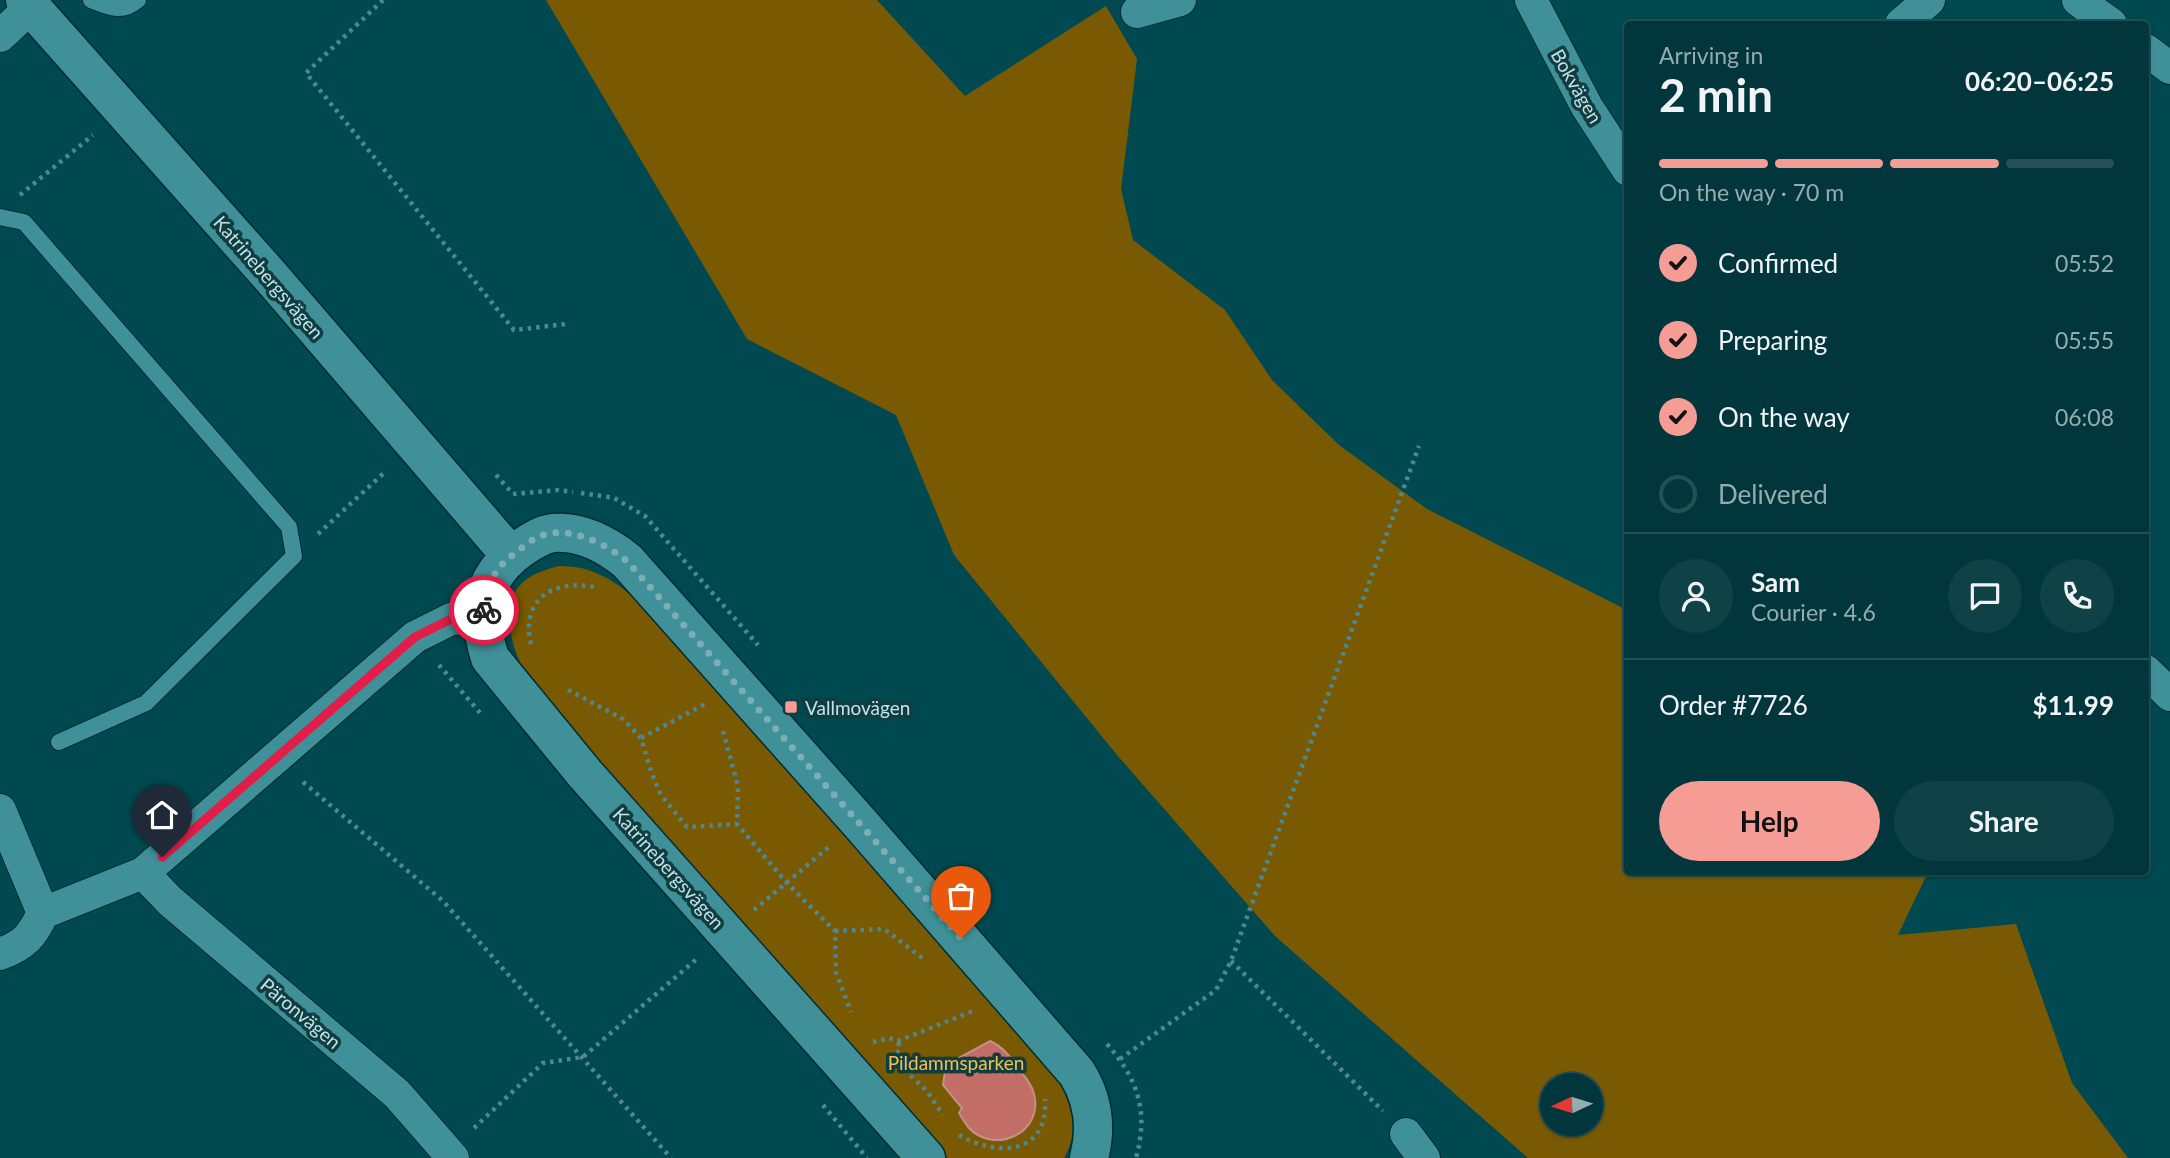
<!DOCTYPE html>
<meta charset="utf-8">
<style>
body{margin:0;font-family:Lato,sans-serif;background:#0f4247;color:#f1f3f6;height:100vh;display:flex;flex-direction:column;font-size:26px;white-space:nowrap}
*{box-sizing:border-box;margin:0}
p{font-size:23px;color:#96acaf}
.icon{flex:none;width:38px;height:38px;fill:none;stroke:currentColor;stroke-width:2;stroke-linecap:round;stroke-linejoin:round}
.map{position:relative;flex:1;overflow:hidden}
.panel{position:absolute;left:1624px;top:21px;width:525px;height:854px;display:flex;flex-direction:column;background:#01373c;border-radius:7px;box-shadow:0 2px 5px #0004,0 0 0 2px #235156}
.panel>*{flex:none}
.needle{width:46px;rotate:266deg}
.controls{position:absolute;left:1540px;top:1073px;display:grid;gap:14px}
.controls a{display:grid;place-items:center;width:63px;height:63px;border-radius:50%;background:#01373c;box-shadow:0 2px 5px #0004,0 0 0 2px #235156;font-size:35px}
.pin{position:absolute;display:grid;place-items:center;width:60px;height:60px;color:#fff;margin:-72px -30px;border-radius:50% 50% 50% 0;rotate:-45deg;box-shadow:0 0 7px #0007}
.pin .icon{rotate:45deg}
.courier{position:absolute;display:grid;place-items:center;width:70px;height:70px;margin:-35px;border:5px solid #e11d48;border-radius:50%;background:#fff;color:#222;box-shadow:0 2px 9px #0007}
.summary em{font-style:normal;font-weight:700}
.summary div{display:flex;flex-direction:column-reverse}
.summary{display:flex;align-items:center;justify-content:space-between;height:119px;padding:0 35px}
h1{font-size:46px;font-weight:700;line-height:52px}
.bar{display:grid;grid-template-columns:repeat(4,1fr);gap:10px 7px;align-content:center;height:84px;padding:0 35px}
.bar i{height:9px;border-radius:5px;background:#235156}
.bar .selected{background:#f59c95}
.bar p{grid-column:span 4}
.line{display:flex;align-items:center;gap:18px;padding:0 35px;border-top:2px solid #235156}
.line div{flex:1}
.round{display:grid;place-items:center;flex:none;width:74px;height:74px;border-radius:37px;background:#0f4247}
ol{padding:0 35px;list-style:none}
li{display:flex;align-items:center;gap:21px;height:77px}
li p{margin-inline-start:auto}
li .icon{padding:7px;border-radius:50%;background:#f59c95;color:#111;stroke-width:4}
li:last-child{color:#96acaf}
li i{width:38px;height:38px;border:4px solid #235156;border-radius:50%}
.button{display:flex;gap:14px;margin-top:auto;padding:14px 35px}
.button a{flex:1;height:80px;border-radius:42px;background:#f59c95;color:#111;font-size:28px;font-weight:700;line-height:80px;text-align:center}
.button a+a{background:#0f4247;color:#f1f3f6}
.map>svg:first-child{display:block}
.green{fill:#795a02;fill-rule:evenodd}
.water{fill:#c36d67;stroke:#c2918e;stroke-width:2}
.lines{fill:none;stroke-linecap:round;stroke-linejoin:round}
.service-casing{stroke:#002d32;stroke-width:18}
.minor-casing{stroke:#002d32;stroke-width:34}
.tertiary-casing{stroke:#002d32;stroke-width:41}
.path{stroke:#4f898f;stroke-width:4.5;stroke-dasharray:3.5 5;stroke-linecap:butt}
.service{stroke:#3f9098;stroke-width:16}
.minor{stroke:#3f9098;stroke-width:32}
.tertiary{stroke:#3f9098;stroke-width:38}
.done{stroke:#7caeb3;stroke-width:7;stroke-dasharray:0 12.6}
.route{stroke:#e11d48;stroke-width:9}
.poi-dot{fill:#f59c95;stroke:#113d41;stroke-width:2.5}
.labels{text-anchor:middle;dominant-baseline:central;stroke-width:7;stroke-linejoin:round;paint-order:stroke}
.street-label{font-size:19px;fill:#bfe4e8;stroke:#113d41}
.poi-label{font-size:19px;fill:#bfe4e8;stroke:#113d41;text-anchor:start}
.park-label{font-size:19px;fill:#f1c04e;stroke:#113d41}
</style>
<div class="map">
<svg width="2170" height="1158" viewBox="0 0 2170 1158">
<rect width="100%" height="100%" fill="#014950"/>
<!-- green -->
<path class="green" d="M546,0H877L965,96L1106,6L1137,59L1121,189L1133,240L1225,310L1272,380L1339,445L1427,509L1621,607L1627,614L1628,872H1928L1898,935L2016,924L2072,1083L2128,1158H1528L1275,936L1117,755L954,555L896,415L747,339ZM1552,1085H1591V1124H1552Z
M558,566C591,565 614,580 638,601L1016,1022C1043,1059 1093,1109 1064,1158H948L556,714C546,701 534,688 526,674C512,650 498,604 523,582C533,573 546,570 558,566Z"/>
<!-- water -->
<path class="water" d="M990,1041C1005,1048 1011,1058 1020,1071C1026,1078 1032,1085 1034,1094C1044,1133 994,1156 968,1127C965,1123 962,1118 959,1113L962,1108L943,1085L946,1065Z"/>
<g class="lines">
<defs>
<path id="service" d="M91,0C109,7 122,14 138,0
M0,217L24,222L289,527L294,556L146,703L59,742"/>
<path id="minor" d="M1531,0L1587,107L1628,170
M2078,0L2111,24
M1137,12L1180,0
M1901,24L1929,0
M0,36L31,7
M2146,50L2170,68
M2146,671L2170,695
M0,810L43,913
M143,873L170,901L397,1094L453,1158
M43,913L143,873L415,637L451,619L484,617
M0,954C25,945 32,936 43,913
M1406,1134L1424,1158"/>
<path id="tertiary" d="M25,0L272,278L511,556
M926,1158L585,774L490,658C476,614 481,577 520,549C531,542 541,534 554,533C581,531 607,545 627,561L859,822L1077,1073C1093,1099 1097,1128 1089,1158"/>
</defs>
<!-- service casing -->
<use href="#service" class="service-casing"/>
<!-- minor casing -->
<use href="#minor" class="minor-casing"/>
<!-- tertiary casing -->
<use href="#tertiary" class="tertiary-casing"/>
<!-- path -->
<path class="path" d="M383,0L306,73L514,330L566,324
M20,195L93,135
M496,475L513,494L558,490L573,492
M581,493L614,498L645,516L758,645
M318,534L386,471
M531,644C520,600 553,579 594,587
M439,665L481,714
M568,690L623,719L641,738L652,774L661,795L687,827L737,824
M723,731L738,786L737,824L786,882L835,931L836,972L851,1012
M641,738L705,704
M303,782L443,901L671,1158
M754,910L830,846
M835,931L884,929L925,960
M1231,961L1383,1111
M873,1042L889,1038L898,1041L973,1011
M1107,1044C1138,1080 1149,1111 1136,1158
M890,1058L900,1050L898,1041
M1120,1059L1216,990L1231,961L1419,446
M898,1064L927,1091L943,1115
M823,1105L867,1158
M474,1128L543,1063L583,1057L699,957
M959,1135C998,1158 1049,1154 1045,1099"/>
<!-- service -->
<use href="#service" class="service"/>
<!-- minor -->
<use href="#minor" class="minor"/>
<!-- tertiary -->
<use href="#tertiary" class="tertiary"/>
</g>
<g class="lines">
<!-- done -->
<path class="done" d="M484,610C488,582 494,568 518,551C524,546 530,541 536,538C567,523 604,543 627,561L961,938"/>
<!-- route -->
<path class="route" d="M162,857L415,637L451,619L484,617V610"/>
</g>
<!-- markers -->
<rect class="poi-dot" x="784" y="700" width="14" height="14" rx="3.5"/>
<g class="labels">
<!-- street labels -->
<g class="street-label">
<text transform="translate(1577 86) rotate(60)">Bokvägen</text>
<text transform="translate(269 277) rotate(49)">Katrinebergsvägen</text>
<text transform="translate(669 868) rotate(48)">Katrinebergsvägen</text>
<text transform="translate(301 1013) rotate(40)">Päronvägen</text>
</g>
<!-- poi labels -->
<g class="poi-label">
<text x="805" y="707">Vallmovägen</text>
</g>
<!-- park labels -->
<g class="park-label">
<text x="956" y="1062">Pildammsparken</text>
</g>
</g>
</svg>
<div class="controls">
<a><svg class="needle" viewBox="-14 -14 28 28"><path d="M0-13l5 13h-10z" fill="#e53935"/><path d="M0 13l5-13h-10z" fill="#96acaf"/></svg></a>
</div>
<div class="pin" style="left:961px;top:938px;background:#ea580c"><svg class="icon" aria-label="bag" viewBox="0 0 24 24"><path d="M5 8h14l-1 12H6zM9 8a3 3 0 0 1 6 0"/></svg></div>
<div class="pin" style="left:162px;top:857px;background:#1f2937"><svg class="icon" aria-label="home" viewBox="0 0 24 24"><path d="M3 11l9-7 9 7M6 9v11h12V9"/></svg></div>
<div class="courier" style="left:484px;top:610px"><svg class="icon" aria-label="bike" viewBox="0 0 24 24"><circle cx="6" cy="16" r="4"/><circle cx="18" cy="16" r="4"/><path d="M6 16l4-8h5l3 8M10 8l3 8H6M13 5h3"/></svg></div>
<section class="panel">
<div class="summary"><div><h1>2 min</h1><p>Arriving in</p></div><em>06:20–06:25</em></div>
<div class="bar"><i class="selected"></i><i class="selected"></i><i class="selected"></i><i></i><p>On the way · 70 m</p></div>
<ol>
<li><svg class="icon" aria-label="check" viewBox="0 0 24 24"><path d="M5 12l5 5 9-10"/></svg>Confirmed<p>05:52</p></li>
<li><svg class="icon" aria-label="check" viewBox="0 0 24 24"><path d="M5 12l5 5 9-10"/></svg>Preparing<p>05:55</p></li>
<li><svg class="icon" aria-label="check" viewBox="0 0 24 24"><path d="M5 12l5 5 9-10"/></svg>On the way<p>06:08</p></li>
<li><i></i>Delivered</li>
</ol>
<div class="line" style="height:126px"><a class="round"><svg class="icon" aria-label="person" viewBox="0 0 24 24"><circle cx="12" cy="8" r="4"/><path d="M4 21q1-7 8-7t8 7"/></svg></a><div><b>Sam</b><p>Courier · 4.6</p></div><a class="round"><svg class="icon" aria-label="chat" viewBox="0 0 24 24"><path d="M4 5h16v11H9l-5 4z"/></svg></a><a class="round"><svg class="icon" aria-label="phone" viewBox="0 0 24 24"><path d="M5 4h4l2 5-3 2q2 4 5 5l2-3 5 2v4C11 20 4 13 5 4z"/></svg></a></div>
<div class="line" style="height:91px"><div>Order #7726</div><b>$11.99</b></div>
<div class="button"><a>Help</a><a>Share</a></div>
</section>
</div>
